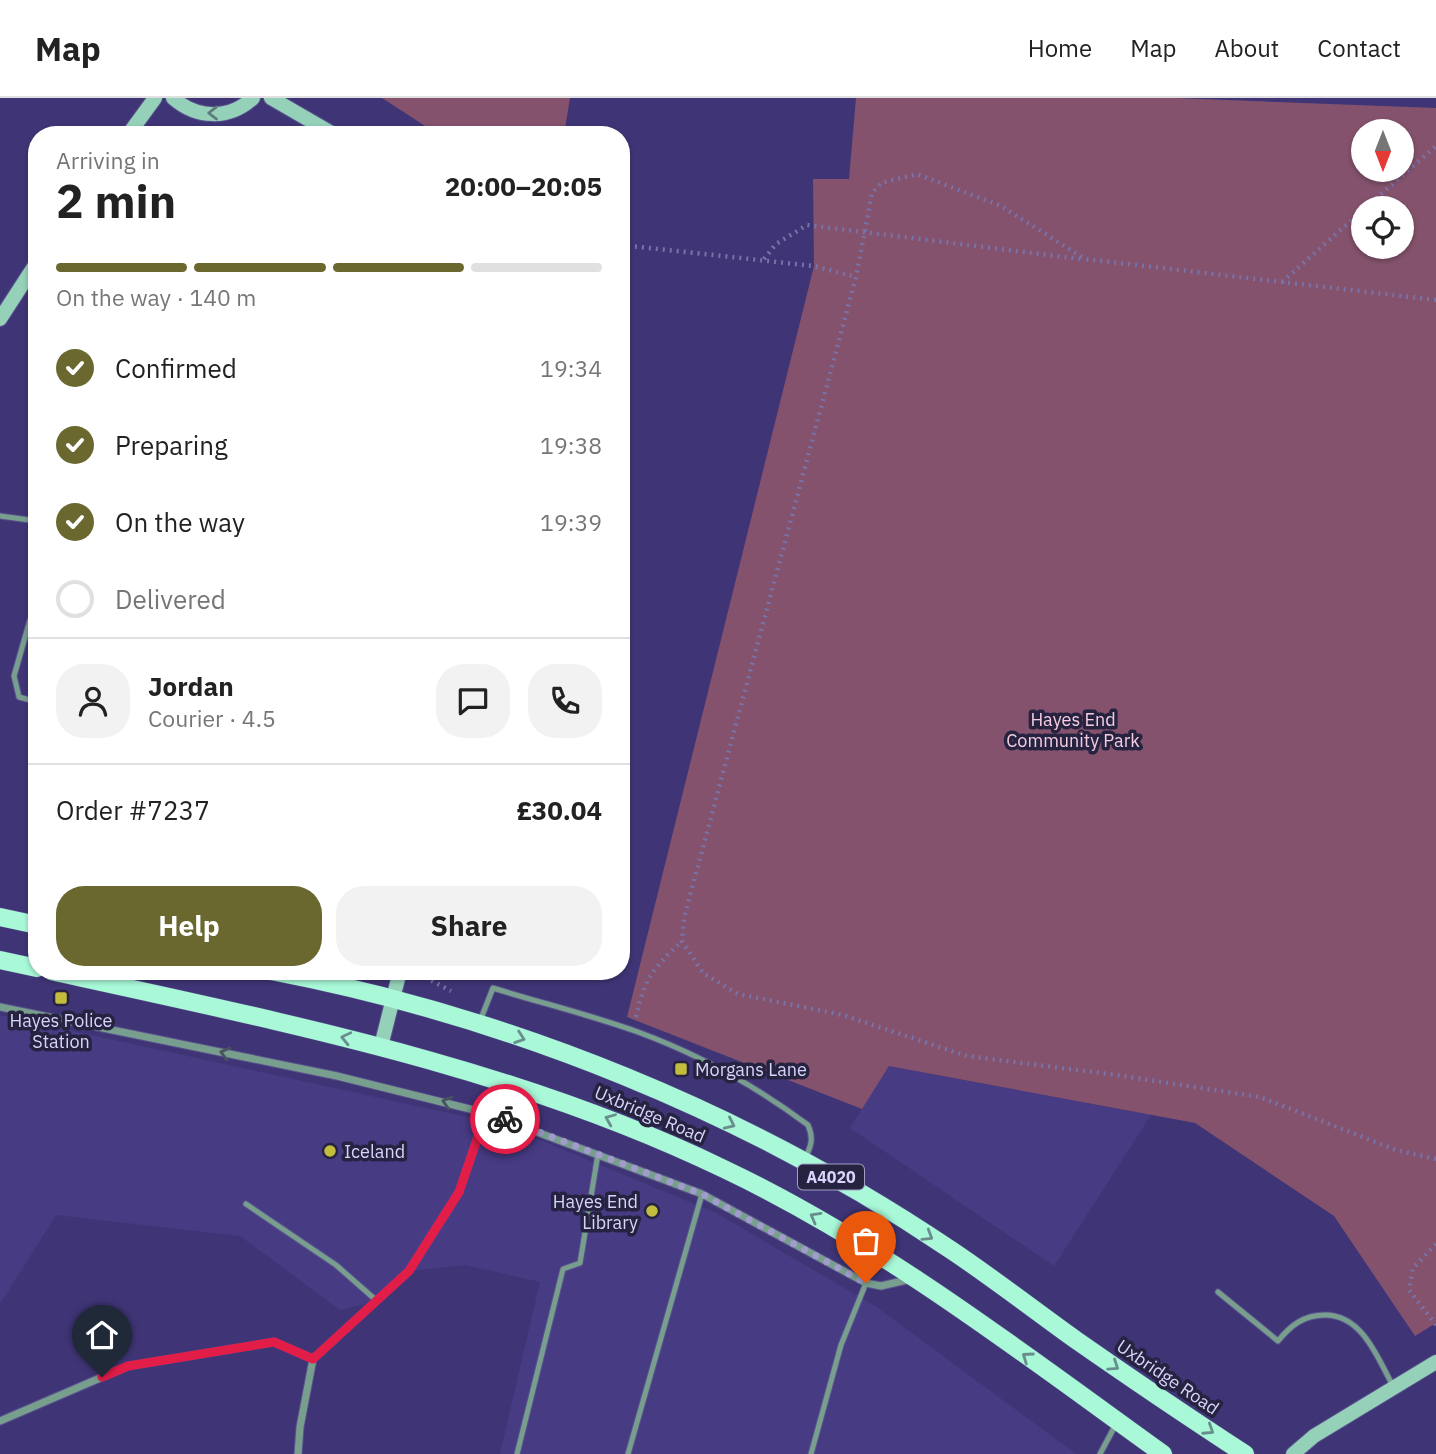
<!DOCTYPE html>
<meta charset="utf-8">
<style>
body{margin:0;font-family:"IBM Plex Sans",sans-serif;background:#f2f2f2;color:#222;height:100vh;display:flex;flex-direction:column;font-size:26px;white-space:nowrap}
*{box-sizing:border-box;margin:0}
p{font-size:23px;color:#767676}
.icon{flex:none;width:38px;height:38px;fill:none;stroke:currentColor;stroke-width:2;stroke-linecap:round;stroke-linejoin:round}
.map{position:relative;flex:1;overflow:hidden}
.drawer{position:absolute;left:28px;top:28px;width:602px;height:854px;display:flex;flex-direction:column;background:#fff;border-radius:28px;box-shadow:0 2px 5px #0004}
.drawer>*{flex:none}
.needle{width:46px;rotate:180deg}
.tools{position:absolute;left:1351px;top:21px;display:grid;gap:14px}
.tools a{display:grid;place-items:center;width:63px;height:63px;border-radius:50%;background:#fff;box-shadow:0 2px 5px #0004;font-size:35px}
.pin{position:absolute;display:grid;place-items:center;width:60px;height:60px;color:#fff;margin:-72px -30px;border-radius:50% 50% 50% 0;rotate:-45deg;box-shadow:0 0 7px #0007}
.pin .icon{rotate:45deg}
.courier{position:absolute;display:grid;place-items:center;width:70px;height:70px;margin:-35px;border:5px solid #e11d48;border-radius:50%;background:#fff;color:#222;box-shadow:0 2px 9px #0007}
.summary em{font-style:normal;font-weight:700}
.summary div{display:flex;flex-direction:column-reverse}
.summary{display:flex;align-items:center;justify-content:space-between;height:119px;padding:0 28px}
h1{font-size:46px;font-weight:700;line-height:52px}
.bar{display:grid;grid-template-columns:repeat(4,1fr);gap:10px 7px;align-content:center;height:84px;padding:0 28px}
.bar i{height:9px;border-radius:5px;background:#e0e0e0}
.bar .selected{background:#6a682f}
.bar p{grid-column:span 4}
.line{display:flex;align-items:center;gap:18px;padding:0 28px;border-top:2px solid #e0e0e0}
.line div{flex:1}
.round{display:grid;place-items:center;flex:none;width:74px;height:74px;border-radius:28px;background:#f2f2f2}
ol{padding:0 28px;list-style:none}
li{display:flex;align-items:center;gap:21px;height:77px}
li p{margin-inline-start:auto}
li .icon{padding:7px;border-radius:50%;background:#6a682f;color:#fff;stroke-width:4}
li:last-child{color:#767676}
li i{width:38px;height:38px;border:4px solid #e0e0e0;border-radius:50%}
.action{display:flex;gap:14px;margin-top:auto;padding:14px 28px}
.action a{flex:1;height:80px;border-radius:28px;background:#6a682f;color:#fff;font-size:28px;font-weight:700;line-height:80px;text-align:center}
.action a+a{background:#f2f2f2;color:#222}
header{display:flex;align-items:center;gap:42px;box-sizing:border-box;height:98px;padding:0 35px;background:#fff;border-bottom:2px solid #e0e0e0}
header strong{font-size:33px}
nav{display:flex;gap:38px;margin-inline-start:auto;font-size:24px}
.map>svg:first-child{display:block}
.built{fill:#473b84}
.green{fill:#84526c;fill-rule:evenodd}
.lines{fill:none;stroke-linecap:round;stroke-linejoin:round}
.lane-casing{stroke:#5a528e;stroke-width:7}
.street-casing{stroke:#5a528e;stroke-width:9}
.secondary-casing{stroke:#5a528e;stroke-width:16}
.primary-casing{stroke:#5a528e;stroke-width:19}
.path{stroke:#7972a9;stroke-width:4.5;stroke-dasharray:2 5;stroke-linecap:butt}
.lane{stroke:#789e8e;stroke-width:5}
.street{stroke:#789e8e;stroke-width:7}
.secondary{stroke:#94d1b8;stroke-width:14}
.primary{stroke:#a9f9d9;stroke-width:18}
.oneway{stroke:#5d7a7c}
.oneway2{stroke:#688e8d}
.oneway3{stroke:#475460}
.done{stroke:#a19ccc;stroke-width:7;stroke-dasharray:0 12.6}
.route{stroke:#e11d48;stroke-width:9}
.poi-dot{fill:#c2bd3f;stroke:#262341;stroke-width:2.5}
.labels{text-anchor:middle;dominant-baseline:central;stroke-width:7;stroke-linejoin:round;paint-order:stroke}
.shield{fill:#262341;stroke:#a19fc3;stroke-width:2}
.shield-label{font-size:16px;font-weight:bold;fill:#d6d4fb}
.park-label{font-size:18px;fill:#f6cce0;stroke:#262341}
.poi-label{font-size:18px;fill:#d6d4fb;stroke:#262341;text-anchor:start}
.street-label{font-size:18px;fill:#d6d4fb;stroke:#262341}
</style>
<header>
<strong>Map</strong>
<nav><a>Home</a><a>Map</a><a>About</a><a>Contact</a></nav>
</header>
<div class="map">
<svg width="1436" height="1356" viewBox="0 0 1436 1356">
<rect width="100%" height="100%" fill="#3f3576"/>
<!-- built -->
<path class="built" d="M0,917L499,1026L552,1047L716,1115L875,1208L1076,1356H500L540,1184L466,1167L409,1173L377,1203L340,1212L240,1138L56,1117L0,1206Z
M889,968L1151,1017L1054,1168L850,1030Z"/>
<!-- green -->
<path class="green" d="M382,0H570L564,37H439Z
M856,0H1175L1436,10V1225L1415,1238L1334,1118L1195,1025L889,968L862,1011L627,919L814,168L813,81H849ZM1363,33H1402V72H1363ZM1363,110H1402V149H1363Z"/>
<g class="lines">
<defs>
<path id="lane" d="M0,418L37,423
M37,521L30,522L14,578L19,599L37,604
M480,923L493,890C541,905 591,917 638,934C698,956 757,989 808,1027C814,1041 811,1048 805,1061
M246,1106L336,1167L377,1203
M1218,1194L1278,1243C1291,1227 1304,1217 1325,1217C1363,1217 1378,1261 1394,1290
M517,1356L563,1171L580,1165L598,1056
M628,1356L702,1096
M811,1356L841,1247L866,1185
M1100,1356L1116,1326"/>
<path id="street" d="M0,909L337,978L486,1015L702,1096L866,1185L881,1188L911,1181
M0,1323L128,1268L274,1244L313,1261
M298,1356L300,1329L313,1261L409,1173L459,1094L486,1015"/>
<path id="secondary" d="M173,0C197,21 229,22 253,0
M271,0L335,37
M128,37L155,0
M0,221L37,164
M381,948L400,873
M1293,1356L1314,1338L1436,1264"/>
<path id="primary" d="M0,819L37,827
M0,862L37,870
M51,873C280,924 511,968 724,1071C882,1146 1021,1254 1163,1356
M271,873C511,919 748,1015 951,1152C993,1180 1034,1212 1076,1242C1132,1281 1188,1319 1245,1356"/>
</defs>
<!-- lane casing -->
<use href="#lane" class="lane-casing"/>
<!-- street casing -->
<use href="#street" class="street-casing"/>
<!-- secondary casing -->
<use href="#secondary" class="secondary-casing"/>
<!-- primary casing -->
<use href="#primary" class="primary-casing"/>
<!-- path -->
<path class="path" d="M1365,110L1436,48
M621,147L814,168L856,179
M764,161L776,146L807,127L1081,161
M1282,184L1363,112
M1436,202L1085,161L1001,108L917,76L881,85L872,95L856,179L684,820L682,843L703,875L738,896L843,917L967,958L1116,977L1260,999L1396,1052L1436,1061
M419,876L451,893
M636,919C645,879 653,871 682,843
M1436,1146L1413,1170L1409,1192L1436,1227"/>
<!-- lane -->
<use href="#lane" class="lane"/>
<!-- street -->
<use href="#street" class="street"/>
<!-- secondary -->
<use href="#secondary" class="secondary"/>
<!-- primary -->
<use href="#primary" class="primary"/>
</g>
<!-- one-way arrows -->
<defs><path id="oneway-chevron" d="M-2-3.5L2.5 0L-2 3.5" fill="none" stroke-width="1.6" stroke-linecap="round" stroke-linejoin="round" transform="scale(1.75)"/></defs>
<use class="oneway" href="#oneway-chevron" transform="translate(213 15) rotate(180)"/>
<g class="oneway2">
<use href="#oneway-chevron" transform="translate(346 940) rotate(-167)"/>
<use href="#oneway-chevron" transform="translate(520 940) rotate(19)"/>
<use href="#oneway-chevron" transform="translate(610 1021) rotate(-157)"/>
<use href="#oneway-chevron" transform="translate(730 1026) rotate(25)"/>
<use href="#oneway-chevron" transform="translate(815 1119) rotate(-151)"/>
<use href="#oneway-chevron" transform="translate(928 1138) rotate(32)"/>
<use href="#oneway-chevron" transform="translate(1027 1259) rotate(-145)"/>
<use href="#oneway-chevron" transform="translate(1114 1268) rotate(34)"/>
<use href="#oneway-chevron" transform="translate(1209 1332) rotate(33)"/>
</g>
<g class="oneway3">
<use href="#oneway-chevron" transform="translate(225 955) rotate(-165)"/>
<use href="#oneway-chevron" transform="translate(447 1004) rotate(-164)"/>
</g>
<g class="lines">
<!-- done -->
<path class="done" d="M505,1021L702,1096L866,1185"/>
<!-- route -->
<path class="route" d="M102,1279L128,1268L274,1244L313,1261L409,1173L459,1094L486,1015L505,1021"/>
</g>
<!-- markers -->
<g class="poi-dot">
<rect x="54" y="893" width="14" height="14" rx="3.5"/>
<rect x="674" y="964" width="14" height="14" rx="3.5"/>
<circle cx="330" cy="1053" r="7"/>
<circle cx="652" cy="1113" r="7"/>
</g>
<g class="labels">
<!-- shield labels -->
<rect class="shield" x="798" y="1066.5" width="66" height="25" rx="5"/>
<g class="shield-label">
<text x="831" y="1079">A4020</text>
</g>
<!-- park labels -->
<g class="park-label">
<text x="1073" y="621">Hayes End<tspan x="1073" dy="21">Community Park</tspan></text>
</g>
<!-- poi labels -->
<g class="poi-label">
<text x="61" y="922" text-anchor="middle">Hayes Police<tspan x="61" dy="21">Station</tspan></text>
<text x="695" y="971">Morgans Lane</text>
<text x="344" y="1053">Iceland</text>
<text x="638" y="1103" text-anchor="end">Hayes End<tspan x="638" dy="21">Library</tspan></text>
</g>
<!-- street labels -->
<g class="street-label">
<text transform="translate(650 1016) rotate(23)">Uxbridge Road</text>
<text transform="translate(1168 1279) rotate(34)">Uxbridge Road</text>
</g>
</g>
</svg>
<div class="tools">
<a><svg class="needle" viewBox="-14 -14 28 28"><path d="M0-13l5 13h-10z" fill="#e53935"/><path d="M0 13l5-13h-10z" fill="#767676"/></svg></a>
<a><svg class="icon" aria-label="locate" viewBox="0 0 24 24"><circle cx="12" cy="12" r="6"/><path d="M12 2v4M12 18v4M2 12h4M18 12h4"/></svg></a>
</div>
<div class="pin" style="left:866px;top:1185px;background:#ea580c"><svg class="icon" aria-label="bag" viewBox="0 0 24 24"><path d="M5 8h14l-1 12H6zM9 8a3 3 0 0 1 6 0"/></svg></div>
<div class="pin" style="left:102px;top:1279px;background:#1f2937"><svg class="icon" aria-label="home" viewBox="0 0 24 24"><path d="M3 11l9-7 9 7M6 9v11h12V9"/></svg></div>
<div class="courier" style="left:505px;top:1021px"><svg class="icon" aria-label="bike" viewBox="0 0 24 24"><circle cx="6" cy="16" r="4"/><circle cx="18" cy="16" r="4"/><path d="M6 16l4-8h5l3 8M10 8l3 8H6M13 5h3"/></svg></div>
<section class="drawer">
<div class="summary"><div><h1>2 min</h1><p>Arriving in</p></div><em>20:00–20:05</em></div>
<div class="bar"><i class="selected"></i><i class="selected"></i><i class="selected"></i><i></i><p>On the way · 140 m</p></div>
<ol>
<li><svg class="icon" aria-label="check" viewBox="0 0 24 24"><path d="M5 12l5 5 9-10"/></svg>Confirmed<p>19:34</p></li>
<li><svg class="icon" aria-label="check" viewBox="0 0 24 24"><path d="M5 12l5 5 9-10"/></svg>Preparing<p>19:38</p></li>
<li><svg class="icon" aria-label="check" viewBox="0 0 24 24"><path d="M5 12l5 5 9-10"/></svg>On the way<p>19:39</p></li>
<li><i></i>Delivered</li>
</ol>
<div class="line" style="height:126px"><a class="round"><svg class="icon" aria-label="person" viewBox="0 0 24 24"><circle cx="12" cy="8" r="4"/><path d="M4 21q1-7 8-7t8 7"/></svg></a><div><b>Jordan</b><p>Courier · 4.5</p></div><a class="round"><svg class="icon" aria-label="chat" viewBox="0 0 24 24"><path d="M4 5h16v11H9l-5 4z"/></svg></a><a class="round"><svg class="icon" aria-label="phone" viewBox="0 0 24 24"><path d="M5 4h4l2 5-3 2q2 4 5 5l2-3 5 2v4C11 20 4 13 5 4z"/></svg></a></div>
<div class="line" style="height:91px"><div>Order #7237</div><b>£30.04</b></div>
<div class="action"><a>Help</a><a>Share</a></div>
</section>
</div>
